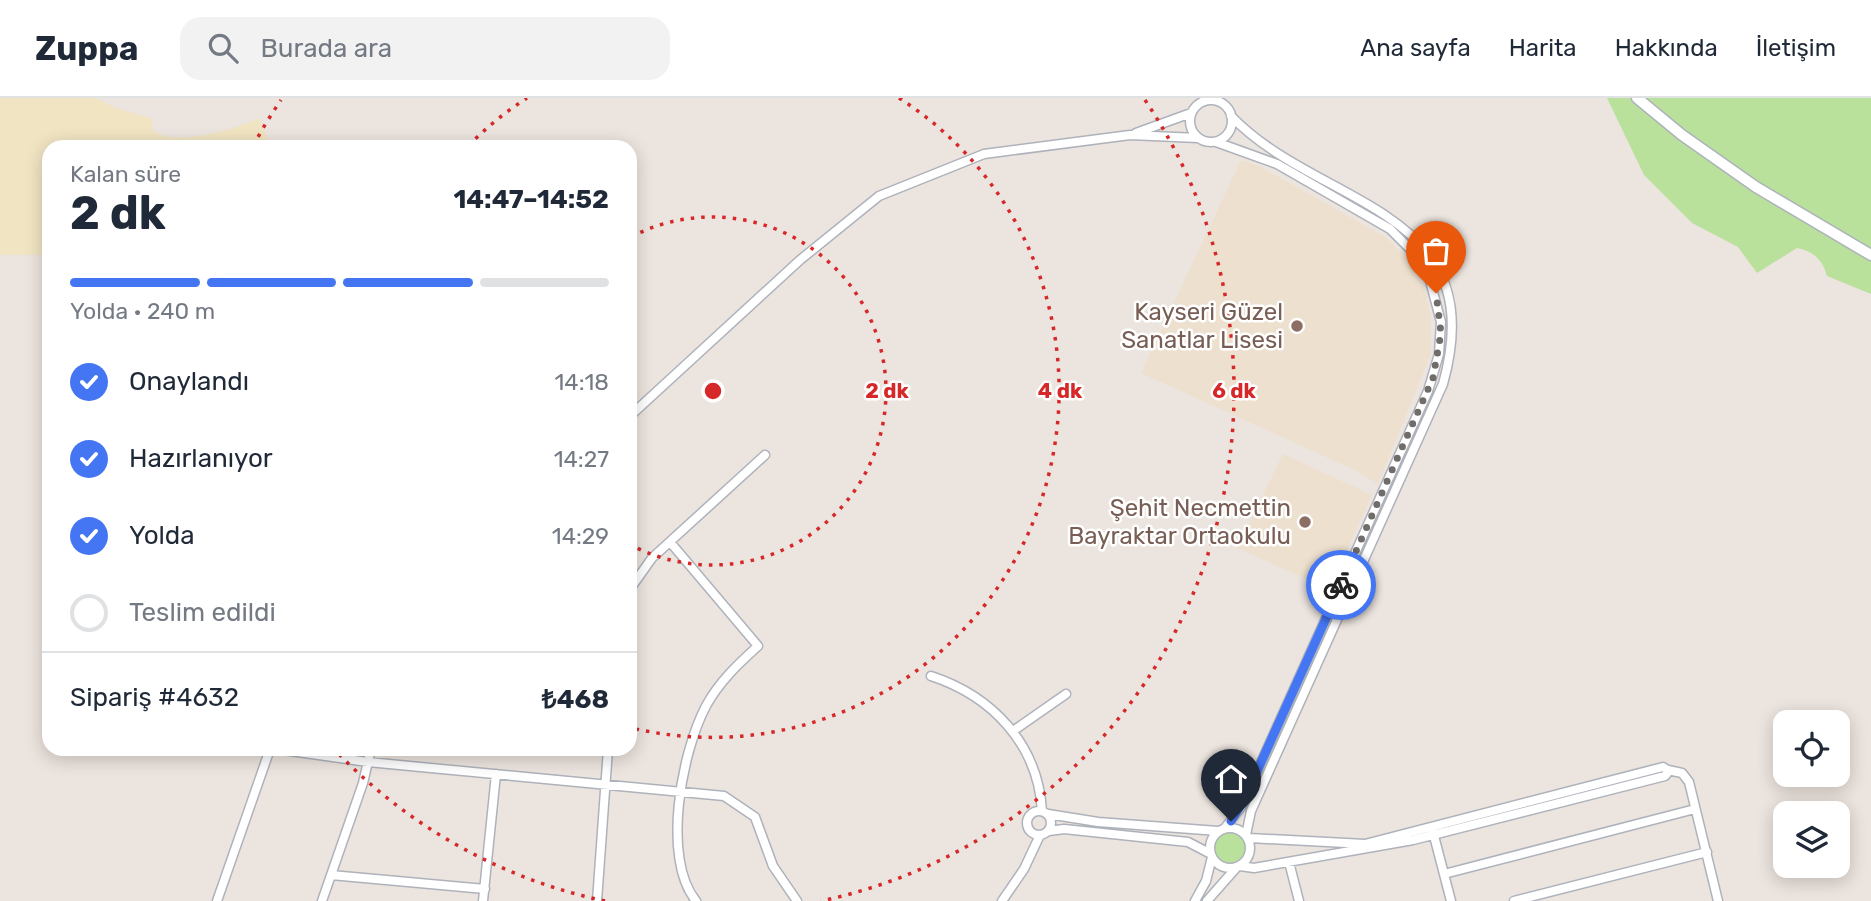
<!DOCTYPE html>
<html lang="tr">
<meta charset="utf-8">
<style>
body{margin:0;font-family:Rubik,sans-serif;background:#f2f2f3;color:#1f2937;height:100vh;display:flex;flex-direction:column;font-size:26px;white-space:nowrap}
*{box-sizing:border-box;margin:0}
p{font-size:23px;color:#747a83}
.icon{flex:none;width:38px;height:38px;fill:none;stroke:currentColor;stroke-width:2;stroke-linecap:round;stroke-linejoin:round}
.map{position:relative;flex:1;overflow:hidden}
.side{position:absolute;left:42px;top:42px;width:595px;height:616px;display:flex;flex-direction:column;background:#fff;border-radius:21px;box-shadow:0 4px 18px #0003}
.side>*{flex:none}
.fabs{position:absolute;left:1773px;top:612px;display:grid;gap:14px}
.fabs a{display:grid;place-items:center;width:77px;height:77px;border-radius:14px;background:#fff;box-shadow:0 4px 18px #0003;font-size:35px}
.pin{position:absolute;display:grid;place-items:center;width:60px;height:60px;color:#fff;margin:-72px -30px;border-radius:50% 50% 50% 0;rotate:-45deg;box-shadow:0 0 7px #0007}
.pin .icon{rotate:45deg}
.courier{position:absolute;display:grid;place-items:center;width:70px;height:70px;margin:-35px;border:5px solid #4476f3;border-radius:50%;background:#fff;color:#222;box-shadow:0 2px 9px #0007}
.summary em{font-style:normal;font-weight:700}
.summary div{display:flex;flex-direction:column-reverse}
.summary{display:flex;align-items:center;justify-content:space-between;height:119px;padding:0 28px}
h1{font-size:46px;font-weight:700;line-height:52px}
.bar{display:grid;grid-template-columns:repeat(4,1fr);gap:10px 7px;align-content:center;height:84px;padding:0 28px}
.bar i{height:9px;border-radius:5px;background:#e0e1e3}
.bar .on{background:#4476f3}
.bar p{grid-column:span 4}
.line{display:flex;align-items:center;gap:18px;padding:0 28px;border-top:2px solid #e0e1e3}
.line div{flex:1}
ol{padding:0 28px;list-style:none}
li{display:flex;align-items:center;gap:21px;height:77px}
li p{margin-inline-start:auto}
li .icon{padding:7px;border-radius:50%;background:#4476f3;color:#fff;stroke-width:4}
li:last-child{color:#747a83}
li i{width:38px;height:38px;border:4px solid #e0e1e3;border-radius:50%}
header{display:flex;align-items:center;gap:42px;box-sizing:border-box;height:98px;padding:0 35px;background:#fff;border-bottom:2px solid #e0e1e3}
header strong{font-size:33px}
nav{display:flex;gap:38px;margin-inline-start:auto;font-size:24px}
.search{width:490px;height:63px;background:#f2f2f3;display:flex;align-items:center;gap:18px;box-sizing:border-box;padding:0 24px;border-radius:21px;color:#747a83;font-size:26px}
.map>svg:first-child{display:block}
.education{fill:#ede0ce}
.green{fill:#bae19c}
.sand{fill:#f0e4c2}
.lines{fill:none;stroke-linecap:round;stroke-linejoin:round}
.minor-casing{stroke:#aeb2bb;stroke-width:11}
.tertiary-casing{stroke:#aeb2bb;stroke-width:13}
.minor{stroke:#fff;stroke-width:8}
.tertiary{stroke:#fff;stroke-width:10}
.done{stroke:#6f6c6a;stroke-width:7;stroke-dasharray:0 12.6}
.route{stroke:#4476f3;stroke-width:9}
.ring{fill:none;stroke:#d62828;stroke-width:3.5;stroke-dasharray:3.5 7}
.education-dot{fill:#8d6e63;stroke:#fff;stroke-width:2.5}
.labels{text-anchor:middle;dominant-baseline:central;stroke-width:5;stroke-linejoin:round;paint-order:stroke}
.education-label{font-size:24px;fill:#785e54;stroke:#fff;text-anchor:end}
.centre{fill:#d62828;stroke:#fff;stroke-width:3.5}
.ring-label{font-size:21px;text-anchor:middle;font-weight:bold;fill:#d62828;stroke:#fff;stroke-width:5;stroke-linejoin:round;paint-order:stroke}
</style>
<header>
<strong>Zuppa</strong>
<div class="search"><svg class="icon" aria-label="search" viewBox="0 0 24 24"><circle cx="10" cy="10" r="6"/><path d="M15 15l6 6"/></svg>Burada ara</div>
<nav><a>Ana sayfa</a><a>Harita</a><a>Hakkında</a><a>İletişim</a></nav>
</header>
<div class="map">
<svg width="1871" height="803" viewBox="0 0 1871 803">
<rect width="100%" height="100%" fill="#ece4de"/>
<!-- education -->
<path class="education" d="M1241,62L1259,68L1387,140L1409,163L1425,192L1431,221L1430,258L1378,386L1357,373L1141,275Z
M1283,356L1372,397L1329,491L1237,450Z"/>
<!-- green -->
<path class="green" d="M1607,0H1871V196L1827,178C1823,162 1813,153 1797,150L1757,175L1738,149L1692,125L1644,77Z
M1215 750a15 15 0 1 1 30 0a15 15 0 1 1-30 0Z"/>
<!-- sand -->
<path class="sand" d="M0,0H96L118,11L151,20L153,32C171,50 238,31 259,20L271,49H49V157H0Z"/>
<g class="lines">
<defs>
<path id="minor" d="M1190 23a21 21 0 1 1 42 0a21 21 0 1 1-42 0Z
M1231,18C1319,110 1493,108 1443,286L1251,713L1246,737
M1136,35L1191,15
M1216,44L1277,66L1390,131L1412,153L1429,179L1441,224L1439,256L1428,293L1241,709L1225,730
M630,318L800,162L879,98L984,56L1130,37L1198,40
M670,444L758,548C738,566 719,584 706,608C682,653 661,760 696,803
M630,491L652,460L765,357
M931,578C992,598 1038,646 1042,713
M1013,633L1066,596
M276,651L368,664L724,698L755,719L773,768L797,803
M1668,672L1682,675L1689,684L1718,803
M1027 725a12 12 0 1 1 24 0a12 12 0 1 1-24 0Z
M1048,716L1098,724L1218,733
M1210 750a20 20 0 1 1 40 0a20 20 0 1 1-40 0Z
M1049,733L1064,731L1188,744L1211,756
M1433,734L1451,803
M1289,764L1299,803
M1240,768L1254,770L1413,742L1665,678L1669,673L1663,669L1365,746L1249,740
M1444,776L1695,711
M331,777L485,791
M217,803L270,651
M322,803L363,685L371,651
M483,803L496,676
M597,803L608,651
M1002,803L1024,771L1040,737
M1195,803L1206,783L1212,759
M1207,803L1236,770
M1514,803L1707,754"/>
<path id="tertiary" d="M1637,0L1682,37L1756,89L1871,157"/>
</defs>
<!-- minor casing -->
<use href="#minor" class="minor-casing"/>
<!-- tertiary casing -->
<use href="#tertiary" class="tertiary-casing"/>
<!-- minor -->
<use href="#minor" class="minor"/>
<!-- tertiary -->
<use href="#tertiary" class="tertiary"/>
</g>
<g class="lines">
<!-- done -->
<path class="done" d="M1341,487L1433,280L1441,235L1436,195"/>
<!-- route -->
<path class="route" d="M1231,723L1244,702L1341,487"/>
</g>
<!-- distance rings -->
<g class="ring">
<path d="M631 139A174 174 0 1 1 631 447"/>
<path d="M468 48A347 347 0 0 1 527 0M899 0A347 347 0 0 1 632 630"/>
<path d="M605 803A521 521 0 0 1 335 652M253 48A521 521 0 0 1 281 2M1145 2A521 521 0 0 1 821 803"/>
</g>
<!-- markers -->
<g class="education-dot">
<circle cx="1297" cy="228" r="7"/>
<circle cx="1305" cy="424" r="7"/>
</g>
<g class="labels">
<!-- education labels -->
<g class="education-label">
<text x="1283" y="214">Kayseri Güzel<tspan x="1283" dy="28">Sanatlar Lisesi</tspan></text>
<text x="1291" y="410">Şehit Necmettin<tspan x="1291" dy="28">Bayraktar Ortaokulu</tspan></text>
</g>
</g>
<circle cx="713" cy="293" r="10" class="centre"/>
<g class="ring-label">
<text x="887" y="300">2 dk</text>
<text x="1060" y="300">4 dk</text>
<text x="1234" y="300">6 dk</text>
</g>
</svg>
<div class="fabs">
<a><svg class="icon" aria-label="locate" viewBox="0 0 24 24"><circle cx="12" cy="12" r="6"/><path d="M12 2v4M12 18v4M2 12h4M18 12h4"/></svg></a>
<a><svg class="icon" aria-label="layers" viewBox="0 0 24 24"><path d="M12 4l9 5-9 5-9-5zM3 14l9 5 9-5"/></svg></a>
</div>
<div class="pin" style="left:1436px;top:195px;background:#ea580c"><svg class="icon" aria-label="bag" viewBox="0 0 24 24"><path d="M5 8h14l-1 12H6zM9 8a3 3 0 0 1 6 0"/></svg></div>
<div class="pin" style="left:1231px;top:723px;background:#1f2937"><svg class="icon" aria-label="home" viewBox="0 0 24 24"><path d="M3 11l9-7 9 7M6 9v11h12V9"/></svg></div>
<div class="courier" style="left:1341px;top:487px"><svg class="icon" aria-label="bike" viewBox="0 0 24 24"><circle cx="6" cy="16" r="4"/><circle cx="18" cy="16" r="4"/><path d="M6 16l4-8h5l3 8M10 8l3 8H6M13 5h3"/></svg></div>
<section class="side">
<div class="summary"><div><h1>2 dk</h1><p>Kalan süre</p></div><em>14:47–14:52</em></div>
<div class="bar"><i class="on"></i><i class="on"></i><i class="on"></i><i></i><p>Yolda · 240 m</p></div>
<ol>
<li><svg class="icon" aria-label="check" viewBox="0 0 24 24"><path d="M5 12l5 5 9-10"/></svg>Onaylandı<p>14:18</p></li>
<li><svg class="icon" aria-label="check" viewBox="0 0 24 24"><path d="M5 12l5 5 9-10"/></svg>Hazırlanıyor<p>14:27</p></li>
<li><svg class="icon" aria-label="check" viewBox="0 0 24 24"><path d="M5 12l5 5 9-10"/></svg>Yolda<p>14:29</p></li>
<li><i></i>Teslim edildi</li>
</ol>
<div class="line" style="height:91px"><div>Sipariş #4632</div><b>₺468</b></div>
</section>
</div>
